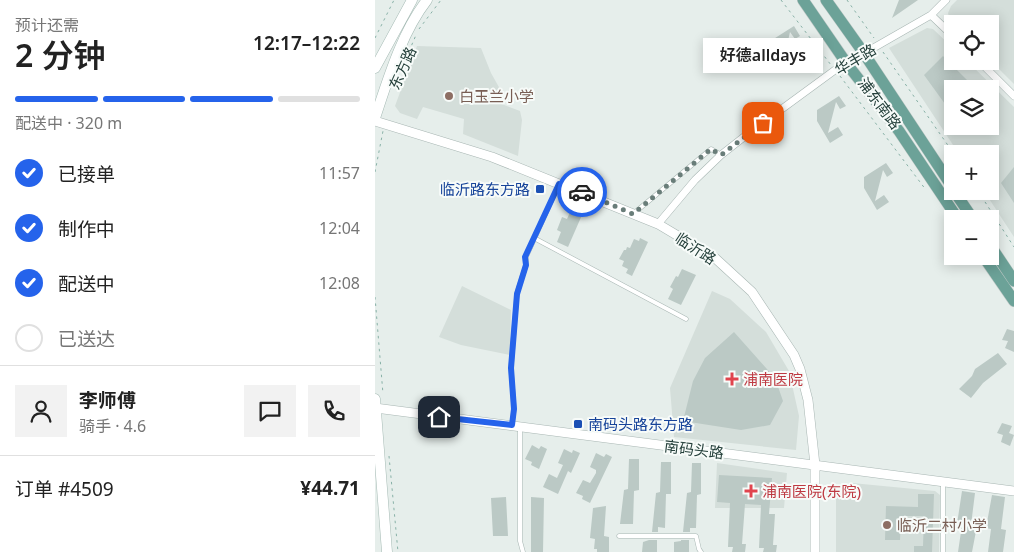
<!DOCTYPE html>
<html lang="zh">
<meta charset="utf-8">
<style>
body{margin:0;font-family:"Noto Sans","Noto Sans SC",sans-serif;background:#f2f2f2;color:#222;height:100vh;display:flex;flex-direction:column;font-size:19px;white-space:nowrap}
*{box-sizing:border-box;margin:0}
p{font-size:16px;color:#767676}
.icon{flex:none;width:28px;height:28px;fill:none;stroke:currentColor;stroke-width:2;stroke-linecap:round;stroke-linejoin:round}
.map{position:relative;flex:1;overflow:hidden}
.drawer{display:flex;flex-direction:column;background:#fff;width:375px}
.drawer>*{flex:none}
.controls{position:absolute;left:569px;top:15px;display:grid;gap:10px}
.controls a{display:grid;place-items:center;width:55px;height:55px;border-radius:0px;background:#fff;box-shadow:0 2px 12px #0003;font-size:25px}
.pin{position:absolute;display:grid;place-items:center;width:42px;height:42px;color:#fff;margin:-21px;border-radius:10px;box-shadow:0 2px 8px #0006}
.courier{position:absolute;display:grid;place-items:center;width:50px;height:50px;margin:-25px;border:4px solid #2563eb;border-radius:50%;background:#fff;color:#222;box-shadow:0 1px 6px #0007}
.bubble{position:absolute;height:35px;border-radius:0px;background:#fff;box-shadow:0 2px 12px #0003;font-size:16px;font-weight:600;line-height:35px;text-align:center}
.overview em{font-style:normal;font-weight:600}
.overview div{display:flex;flex-direction:column-reverse}
.overview{display:flex;align-items:center;justify-content:space-between;height:85px;padding:0 15px}
h1{font-size:32px;font-weight:600;line-height:38px}
.bar{display:grid;grid-template-columns:repeat(4,1fr);gap:8px 5px;align-content:center;height:60px;padding:0 15px}
.bar i{height:6px;border-radius:4px;background:#e0e0e0}
.bar .selected{background:#2563eb}
.bar p{grid-column:span 4}
.line{display:flex;align-items:center;gap:12px;padding:0 15px;border-top:1px solid #e0e0e0}
.line div{flex:1}
.round{display:grid;place-items:center;flex:none;width:52px;height:52px;border-radius:0px;background:#f2f2f2}
ol{padding:0 15px;list-style:none}
li{display:flex;align-items:center;gap:15px;height:55px}
li p{margin-inline-start:auto}
li .icon{padding:5px;border-radius:50%;background:#2563eb;color:#fff;stroke-width:4}
li:last-child{color:#767676}
li i{width:28px;height:28px;border:2px solid #e0e0e0;border-radius:50%}
main{display:flex;flex:1;min-height:0}
.map>svg:first-child{display:block}
.built{fill:#d4deda;fill-rule:evenodd}
.building{fill:#bbc9c5}
.lines{fill:none;stroke-linecap:round;stroke-linejoin:round}
.service-casing{stroke:#a8b6b3;stroke-width:5}
.minor-casing{stroke:#a8b6b3;stroke-width:8}
.tertiary-casing{stroke:#a8b6b3;stroke-width:10}
.secondary-casing{stroke:#a5bab4;stroke-width:11}
.primary-casing{stroke:#c2cac8;stroke-width:12}
.path{stroke:#88b1a7;stroke-width:1;stroke-dasharray:2.5 4;stroke-linecap:butt}
.service{stroke:#fff;stroke-width:4}
.minor{stroke:#fff;stroke-width:7}
.tertiary{stroke:#fff;stroke-width:9}
.secondary{stroke:#fff;stroke-width:10}
.primary{stroke:#6ca298;stroke-width:11}
.done{stroke:#697d79;stroke-width:5;stroke-dasharray:0 9}
.route{stroke:#2563eb;stroke-width:6}
.education-dot{fill:#8d6e63;stroke:#f7fbf9;stroke-width:2}
.transit-dot{fill:#1a4fb4;stroke:#f7fbf9;stroke-width:2}
.health-dot{fill:#e0444e;stroke:#f7fbf9;stroke-width:2}
.labels{text-anchor:middle;dominant-baseline:central;stroke-width:4;stroke-linejoin:round;paint-order:stroke}
.street-label{font-size:15px;fill:#25403b;stroke:#f7fbf9}
.education-label{font-size:15px;fill:#785e54;stroke:#f7fbf9;text-anchor:start}
.transit-label{font-size:15px;fill:#164399;stroke:#f7fbf9;text-anchor:end}
.health-label{font-size:15px;fill:#be3a42;stroke:#f7fbf9;text-anchor:start}
</style>
<main>
<section class="drawer">
<div class="overview"><div><h1>2 分钟</h1><p>预计还需</p></div><em>12:17–12:22</em></div>
<div class="bar"><i class="selected"></i><i class="selected"></i><i class="selected"></i><i></i><p>配送中 · 320 m</p></div>
<ol>
<li><svg class="icon" aria-label="check" viewBox="0 0 24 24"><path d="M5 12l5 5 9-10"/></svg>已接单<p>11:57</p></li>
<li><svg class="icon" aria-label="check" viewBox="0 0 24 24"><path d="M5 12l5 5 9-10"/></svg>制作中<p>12:04</p></li>
<li><svg class="icon" aria-label="check" viewBox="0 0 24 24"><path d="M5 12l5 5 9-10"/></svg>配送中<p>12:08</p></li>
<li><i></i>已送达</li>
</ol>
<div class="line" style="height:90px"><a class="round"><svg class="icon" aria-label="person" viewBox="0 0 24 24"><circle cx="12" cy="8" r="4"/><path d="M4 21q1-7 8-7t8 7"/></svg></a><div><b>李师傅</b><p>骑手 · 4.6</p></div><a class="round"><svg class="icon" aria-label="chat" viewBox="0 0 24 24"><path d="M4 5h16v11H9l-5 4z"/></svg></a><a class="round"><svg class="icon" aria-label="phone" viewBox="0 0 24 24"><path d="M5 4h4l2 5-3 2q2 4 5 5l2-3 5 2v4C11 20 4 13 5 4z"/></svg></a></div>
<div class="line" style="height:65px"><div>订单 #4509</div><b>¥44.71</b></div>
</section>
<div class="map">
<svg width="639" height="552" viewBox="0 0 639 552">
<rect width="100%" height="100%" fill="#e6eeeb"/>
<!-- built -->
<path class="built" d="M582,0H639V84L615,60V24H578L575,21L573,13L576,6Z
M552,28L558,29L577,47L578,61H592L639,107V237L609,191H615V154H584L514,48ZM578,89H615V126H578Z
M42,46L106,48L116,73L125,89L124,103L145,111L147,120L143,156L88,134L89,119L48,107L42,119L25,113L20,106Z
M87,286L136,310L135,355L86,345L64,337Z
M337,291L355,299L391,332L414,371L424,416L421,450L299,437L295,388Z
M342,463L412,473L409,508H340Z
M477,483L560,491L565,495L564,552H461V499L464,494Z"/>
<!-- building -->
<path class="building" d="M524,0H543L517,18Z
M419,26L425,36L420,39L415,32L408,63L417,57L422,65L410,72L396,50L397,40Z
M568,56L601,89H578V115L549,75Z
M464,96L471,106L465,109L461,102L453,133L463,127L468,135L455,143L442,121V110Z
M511,163L518,173L512,177L508,170L500,201L509,195L514,202L502,210L489,188V177Z
M639,167V203L626,183Z
M196,210L207,215L193,247L182,242L186,232L182,230L187,217L192,219Z
M265,238L273,242L257,276L251,273L253,269L247,266L249,261L244,259L249,250H251L252,247L255,248L259,239L264,241Z
M307,269L321,275L306,305L293,299L298,289L295,287L301,276L303,277Z
M632,329L639,331V352L630,348L633,341L627,340Z
M359,332L400,378L408,401L395,425L366,430L308,421L318,381L330,358Z
M623,353L632,364L608,383L596,398L584,389L597,376L600,369Z
M627,423L637,426L634,433L639,435L635,446L626,442L628,435L622,433Z
M157,445L164,449L166,446L172,449L164,469L156,465L157,462L150,459Z
M189,449L197,453L198,450L205,453L196,473L193,471L183,494L168,487L174,474L182,478L188,465L183,463Z
M221,453L229,457L231,454L237,457L215,503L207,499L208,496L201,493L208,480L215,483L221,473V470L215,467Z
M254,459H264V490L259,491L258,524H245L249,490L253,489Z
M286,462H296V494H291L290,528L283,527V532H277L281,493L285,492Z
M317,463H326V494L322,495L321,528H315V532H308L312,493L316,492Z
M344,475L397,478L394,514H400L398,545H402L401,552H388L389,548H384L386,505L370,504L367,544H371L370,552H357L358,547H353L355,503L342,502Z
M587,491L600,493L596,525L602,526L597,552H583L587,525L582,524Z
M543,494H559L557,552H539V546H548L549,516H526L525,540H510L511,506L543,507Z
M617,495L630,497L626,529L631,530L628,552H613L616,529L611,528Z
M131,497L133,536H118L116,498Z
M156,497L169,498L168,552H156Z
M231,506L229,536L234,537V552H222V549H219L220,539L215,538L218,508Z
M274,540H282V552H267L268,542Z
M306,540H314V552H299V542L306,541Z"/>
<g class="lines">
<defs>
<path id="service" d="M258,214L336,149L346,155
M159,238L311,319
M137,425L139,409L136,368L142,293L151,265V257L184,184
M145,427V541L148,552
M568,482V552
M244,536H321L324,549L326,552"/>
<path id="minor" d="M556,15L578,36
M604,61L639,96
M283,224L320,180L346,155L374,133L460,70L556,15L571,0"/>
<path id="tertiary" d="M0,121L117,157L283,224L340,258L377,292L419,355L425,369L433,400L440,465V552
M0,408L639,491"/>
<path id="secondary" d="M0,68L37,0
M0,118C13,79 27,32 52,0
M0,399L12,552"/>
<path id="primary" d="M428,0L472,64L524,131L583,219
M451,0L488,52L578,188
M579,191L598,219
M615,245L639,281
M608,256L639,301"/>
</defs>
<!-- service casing -->
<use href="#service" class="service-casing"/>
<!-- minor casing -->
<use href="#minor" class="minor-casing"/>
<!-- tertiary casing -->
<use href="#tertiary" class="tertiary-casing"/>
<!-- secondary casing -->
<use href="#secondary" class="secondary-casing"/>
<!-- primary casing -->
<use href="#primary" class="primary-casing"/>
<!-- path -->
<path class="path" d="M406,0L456,65
M472,0L499,38
M44,29L66,0
M0,38L19,0
M508,52L579,154
M29,63L41,35
M465,76L551,190
M0,172L8,131
M603,191L639,247
M0,297L8,394
M14,456L23,552"/>
<!-- service -->
<use href="#service" class="service"/>
<!-- minor -->
<use href="#minor" class="minor"/>
<!-- tertiary -->
<use href="#tertiary" class="tertiary"/>
<!-- secondary -->
<use href="#secondary" class="secondary"/>
<!-- primary -->
<use href="#primary" class="primary"/>
</g>
<g class="lines">
<!-- done -->
<path class="done" d="M207,192L258,214L336,149L346,155L388,123"/>
<!-- route -->
<path class="route" d="M64,417L137,425L139,409L136,368L142,294L151,265L150,257L184,184L207,192"/>
</g>
<!-- markers -->
<g class="education-dot">
<circle cx="74" cy="96" r="5"/>
<circle cx="512" cy="525" r="5"/>
</g>
<g class="transit-dot">
<rect x="160" y="184" width="10" height="10" rx="2.5"/>
<rect x="198" y="419" width="10" height="10" rx="2.5"/>
</g>
<g class="health-dot">
<path d="M354.5 371.5h5v5h5v5h-5v5h-5v-5h-5v-5h5z"/>
<path d="M373.5 483.5h5v5h5v5h-5v5h-5v-5h-5v-5h5z"/>
</g>
<g class="labels">
<!-- street labels -->
<g class="street-label">
<text transform="translate(480 59) rotate(-31)">华丰路</text>
<text transform="translate(27 68) rotate(-66)">东方路</text>
<text transform="translate(505 103) rotate(53)">浦东南路</text>
<text transform="translate(321 248) rotate(33)">临沂路</text>
<text transform="translate(319 449) rotate(7)">南码头路</text>
</g>
<!-- education labels -->
<g class="education-label">
<text x="84" y="96">白玉兰小学</text>
<text x="522" y="525">临沂二村小学</text>
</g>
<!-- transit labels -->
<g class="transit-label">
<text x="155" y="189">临沂路东方路</text>
<text x="213" y="424" text-anchor="start">南码头路东方路</text>
</g>
<!-- health labels -->
<g class="health-label">
<text x="368" y="379">浦南医院</text>
<text x="387" y="491">浦南医院(东院)</text>
</g>
</g>
</svg>
<div class="controls">
<a><svg class="icon" aria-label="locate" viewBox="0 0 24 24"><circle cx="12" cy="12" r="6"/><path d="M12 2v4M12 18v4M2 12h4M18 12h4"/></svg></a>
<a><svg class="icon" aria-label="layers" viewBox="0 0 24 24"><path d="M12 4l9 5-9 5-9-5zM3 14l9 5 9-5"/></svg></a>
<a>+</a>
<a>−</a>
</div>
<div class="pin" style="left:388px;top:123px;background:#ea580c"><svg class="icon" aria-label="bag" viewBox="0 0 24 24"><path d="M5 8h14l-1 12H6zM9 8a3 3 0 0 1 6 0"/></svg></div>
<div class="pin" style="left:64px;top:417px;background:#1f2937"><svg class="icon" aria-label="home" viewBox="0 0 24 24"><path d="M3 11l9-7 9 7M6 9v11h12V9"/></svg></div>
<div class="courier" style="left:207px;top:192px"><svg class="icon" aria-label="car" viewBox="0 0 24 24"><path d="M5 17H2v-5l4-1 3-4h7l3 4 3 1v5h-3M9 17h6M6 11h13"/><circle cx="7" cy="17" r="2"/><circle cx="17" cy="17" r="2"/></svg></div>
<div class="bubble" style="left:328px;top:38px;width:120px">好德alldays</div>
</div>
</main>
